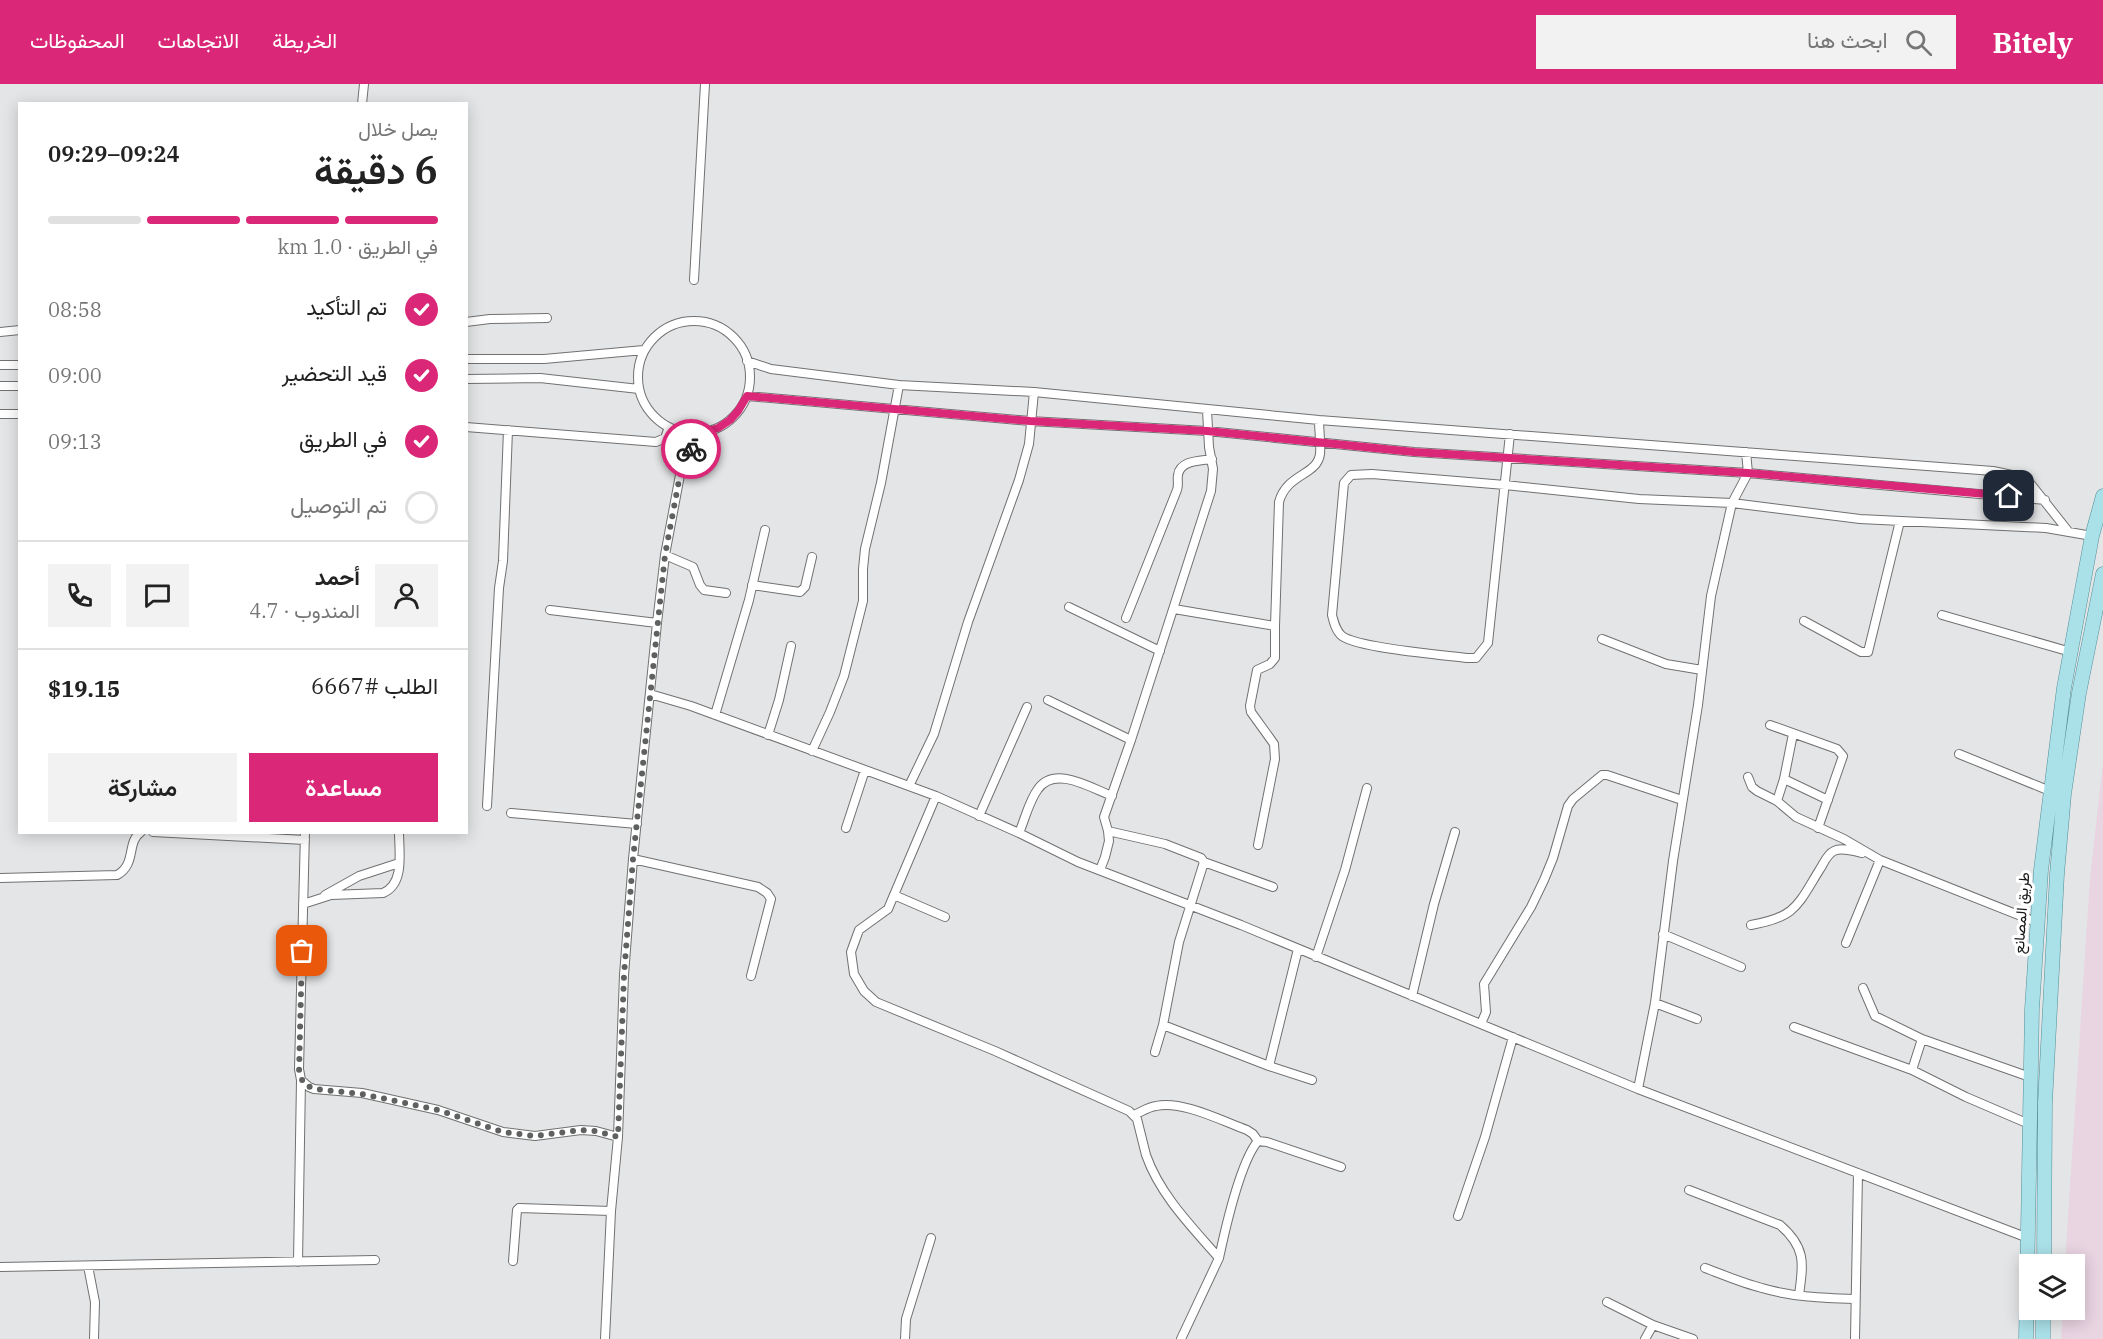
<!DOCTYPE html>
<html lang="ar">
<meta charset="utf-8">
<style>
body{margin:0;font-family:"IBM Plex Serif",Vazirmatn,serif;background:#f2f2f2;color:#222;direction:rtl;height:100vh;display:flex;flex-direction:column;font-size:22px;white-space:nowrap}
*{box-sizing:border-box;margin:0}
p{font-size:20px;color:#767676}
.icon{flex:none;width:33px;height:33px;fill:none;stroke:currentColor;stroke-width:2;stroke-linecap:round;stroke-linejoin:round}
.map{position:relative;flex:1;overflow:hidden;direction:ltr}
.panel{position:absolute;left:18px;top:18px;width:450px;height:732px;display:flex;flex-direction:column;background:#fff;border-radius:0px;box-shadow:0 3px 15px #0003;direction:rtl}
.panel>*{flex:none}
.fabs{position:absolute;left:2019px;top:1170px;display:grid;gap:12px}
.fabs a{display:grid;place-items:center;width:66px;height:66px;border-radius:0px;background:#fff;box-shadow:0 3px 15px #0003;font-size:30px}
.pin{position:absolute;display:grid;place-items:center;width:51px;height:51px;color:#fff;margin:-26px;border-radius:12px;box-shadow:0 3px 9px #0006}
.courier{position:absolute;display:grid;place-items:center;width:60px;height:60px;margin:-30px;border:4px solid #db2777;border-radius:50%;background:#fff;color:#222;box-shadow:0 2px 8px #0007}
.overview em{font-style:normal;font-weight:600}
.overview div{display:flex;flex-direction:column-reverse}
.overview{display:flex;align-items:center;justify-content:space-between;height:102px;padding:0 30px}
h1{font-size:39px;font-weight:600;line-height:45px}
.bar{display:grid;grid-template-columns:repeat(4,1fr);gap:9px 6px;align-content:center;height:72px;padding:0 30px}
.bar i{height:8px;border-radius:4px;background:#e0e0e0}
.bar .active{background:#db2777}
.bar p{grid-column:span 4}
.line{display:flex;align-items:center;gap:15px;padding:0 30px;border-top:2px solid #e0e0e0}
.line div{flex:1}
.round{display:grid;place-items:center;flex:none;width:63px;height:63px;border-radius:0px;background:#f2f2f2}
ol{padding:0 30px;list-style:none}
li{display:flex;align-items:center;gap:18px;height:66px}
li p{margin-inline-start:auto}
li .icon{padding:6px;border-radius:50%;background:#db2777;color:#fff;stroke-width:4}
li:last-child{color:#767676}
li i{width:33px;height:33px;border:3px solid #e0e0e0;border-radius:50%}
.cta{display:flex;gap:12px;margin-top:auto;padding:12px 30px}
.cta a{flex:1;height:69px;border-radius:0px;background:#db2777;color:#fff;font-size:24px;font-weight:600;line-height:69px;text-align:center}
.cta a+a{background:#f2f2f2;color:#222}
header{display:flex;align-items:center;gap:36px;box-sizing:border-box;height:84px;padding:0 30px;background:#db2777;color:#fff}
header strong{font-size:28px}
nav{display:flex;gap:33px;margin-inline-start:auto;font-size:21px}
.search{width:420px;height:54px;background:#f2f2f2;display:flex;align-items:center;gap:15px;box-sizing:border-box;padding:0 21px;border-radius:0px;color:#767676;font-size:22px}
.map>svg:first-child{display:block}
.industrial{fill:#e9d4e2}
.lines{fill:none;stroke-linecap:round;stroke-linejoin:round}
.street-casing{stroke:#717172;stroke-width:10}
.primary-casing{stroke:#528e97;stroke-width:15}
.street{stroke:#fff;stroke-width:8}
.primary{stroke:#aae1e9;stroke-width:14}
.done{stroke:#5f6060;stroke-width:6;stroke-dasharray:0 10.8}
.route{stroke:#db2777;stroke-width:8}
.labels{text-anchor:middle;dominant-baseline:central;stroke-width:6;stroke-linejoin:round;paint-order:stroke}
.street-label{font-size:15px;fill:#171818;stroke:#fff}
</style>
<header>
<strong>Bitely</strong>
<div class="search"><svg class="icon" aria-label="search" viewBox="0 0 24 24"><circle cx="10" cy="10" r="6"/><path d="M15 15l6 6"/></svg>ابحث هنا</div>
<nav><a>الخريطة</a><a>الاتجاهات</a><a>المحفوظات</a></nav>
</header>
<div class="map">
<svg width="2103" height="1255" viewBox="0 0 2103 1255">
<rect width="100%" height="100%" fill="#e4e5e6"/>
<!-- industrial -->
<path class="industrial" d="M2103,679V1255H2061L2063,1226H2074V1180H2065L2090,794Z"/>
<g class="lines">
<defs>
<path id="street" d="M362,20L364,0
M694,196L705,0
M638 293a56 56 0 1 1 112 0a56 56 0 1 1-112 0Z
M466,238L490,235L547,234
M0,248L20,246
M466,275H544L644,266
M747,277L771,285L899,301L1034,308L1319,336L1993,387L2021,393L2030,399L2068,447
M0,281H20
M466,295L540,294L639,305
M0,302H20
M747,312L1030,337L1207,347L1414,368L1748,389L2045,416
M0,330H20
M466,343L656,358L665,354L669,343
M673,345L683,375
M1510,350L1488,559L1476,574H1467C1442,571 1358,564 1342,552C1336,547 1334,539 1332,531L1344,399L1351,391L1372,390L1505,401L1639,415L1732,419L1860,435L2046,444L2092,452
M665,471L693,483L700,501L704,506L726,509
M752,501L800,508L805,503L812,473
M1069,523L1160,567
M1174,525L1275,542L1279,418C1287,389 1317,392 1320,370C1321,359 1319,347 1319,336
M550,526L657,539
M1942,531L2071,568
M1126,534L1177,406C1179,401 1177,396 1178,391C1180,376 1200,377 1212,375
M1804,537L1861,568H1868L1900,437
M1602,555L1666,580L1702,586
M650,610L691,622L936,712L1019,749L1078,778L1241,841L1638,1005L2028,1154
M1048,616L1131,656
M715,631L749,516L765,446
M1770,641L1837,665L1843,672L1818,744
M768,651L779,616L791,562
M812,667L830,628L844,592L863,517V485L865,465L881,399L899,301
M1959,670L2050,707
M1748,693L1752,703L1757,707L1777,717L1796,733L1844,755L1880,776L2036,838
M1784,695L1828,716
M909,702L934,650L968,538L1019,396L1029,360L1034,308
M936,712L888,825L859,846L851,868L854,890L864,907L876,918L995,967L1129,1027L1137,1035C1140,1047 1143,1059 1146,1071C1160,1111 1192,1143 1219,1174L1181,1255
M1777,717L1784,695L1793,650
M487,722L499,504L503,477L508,346
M511,729L637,740
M979,732L1027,623
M846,744L865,686
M1108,747L1165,760L1201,774L1204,778L1179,858L1163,941L1155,968
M153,748L305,756
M305,748L299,985L301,996L309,1003L314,1005L362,1009L438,1026L503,1048L535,1052L581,1046L596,1047L618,1053
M1019,749C1025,735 1029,717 1038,705C1055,681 1091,704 1112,712
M1258,761L1275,675L1274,660L1251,628L1250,622L1257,586L1270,580L1275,574V542
M633,775L758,803L767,809L771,815L751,892
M1204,778L1273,803
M1100,786L1105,773L1109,757L1108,747L1104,733L1131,656L1211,407L1213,385L1209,363L1207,326
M0,794L117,791C137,780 126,758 141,748
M325,811L359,792L399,779
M894,811L945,833
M303,820L331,811L383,809C405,800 399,768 399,748
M1751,841C1796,833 1797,822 1820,785C1824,779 1827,770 1834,767C1841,763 1854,767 1862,769
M1663,850L1741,883
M1846,859L1880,776
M1316,873L1345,786L1367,704
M1863,904L1875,932L1922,955L2030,993
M1412,912L1434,820L1455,748
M1655,919L1697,935
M1481,940L1486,928L1484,900L1531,823L1544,796L1553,774L1568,722L1573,715L1602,691H1607L1682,716
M1163,941L1269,982L1312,996
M1794,943L1912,986L1966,1013L2029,1040
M1269,982L1298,865
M1912,986L1922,955
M1638,1005L1655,919L1673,777L1698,621L1711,512L1732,419L1748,389L1746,368
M1134,1031C1141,1028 1148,1023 1156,1022C1182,1016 1222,1037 1247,1046L1253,1050L1258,1057
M1689,1106L1780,1141C1807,1164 1803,1181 1799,1211
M1458,1132L1485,1053L1513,953
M1219,1174C1225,1146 1240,1078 1258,1057L1267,1058L1341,1083
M513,1177L517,1126L519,1124L611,1127
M298,1178L301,996
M88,1182L95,1218L94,1255
M0,1183L375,1176
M1705,1184C1724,1191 1742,1199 1762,1204C1792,1213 1823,1214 1855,1215
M1607,1218L1653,1241L1693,1255
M605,1255L611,1127L618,1053L624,891L633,775L657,539L665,471L683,375L705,348
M905,1255L906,1235L931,1154
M1645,1255L1653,1241
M1855,1255L1858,1089"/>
<path id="primary" d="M2044,1180L2045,1019L2057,790L2064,710L2079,609L2103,490
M2026,1255L2032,925L2041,786L2064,604L2092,452L2103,412
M2043,1255V1226"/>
</defs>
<!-- street casing -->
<use href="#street" class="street-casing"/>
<!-- primary casing -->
<use href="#primary" class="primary-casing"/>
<!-- street -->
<use href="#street" class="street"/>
<!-- primary -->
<use href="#primary" class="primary"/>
</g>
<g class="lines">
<!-- done -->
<path class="done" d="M302,867L299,989L304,1000L314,1005L362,1010L438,1026L503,1048L535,1052L581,1046L596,1047L618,1053L624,891L633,775L665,471L683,375L691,365"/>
<!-- route -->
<path class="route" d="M691,365L705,348L718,344L730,336L738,327L747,312L1030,337L1207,347L1414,368L1748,389L2009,412"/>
</g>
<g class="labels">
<!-- street labels -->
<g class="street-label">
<text transform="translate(2021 829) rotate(-86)">طريق المصانع</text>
</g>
</g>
</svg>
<div class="fabs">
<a><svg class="icon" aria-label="layers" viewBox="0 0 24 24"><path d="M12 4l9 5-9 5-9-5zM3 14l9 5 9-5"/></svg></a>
</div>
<div class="pin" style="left:302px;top:867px;background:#ea580c"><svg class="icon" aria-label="bag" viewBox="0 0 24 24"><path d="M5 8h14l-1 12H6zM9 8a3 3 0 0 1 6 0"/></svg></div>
<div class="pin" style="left:2009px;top:412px;background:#1f2937"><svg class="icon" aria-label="home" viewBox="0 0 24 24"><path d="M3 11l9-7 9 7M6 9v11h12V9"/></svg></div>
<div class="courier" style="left:691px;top:365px"><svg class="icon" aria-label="bike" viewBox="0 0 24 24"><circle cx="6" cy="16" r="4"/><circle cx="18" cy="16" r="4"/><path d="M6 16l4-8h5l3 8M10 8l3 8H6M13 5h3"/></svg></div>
<section class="panel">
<div class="overview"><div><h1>6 دقيقة</h1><p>يصل خلال</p></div><em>09:24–09:29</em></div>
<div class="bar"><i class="active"></i><i class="active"></i><i class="active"></i><i></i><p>في الطريق · 1.0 km</p></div>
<ol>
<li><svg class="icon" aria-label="check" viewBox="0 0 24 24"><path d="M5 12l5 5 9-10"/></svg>تم التأكيد<p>08:58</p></li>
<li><svg class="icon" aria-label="check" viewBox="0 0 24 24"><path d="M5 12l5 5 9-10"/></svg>قيد التحضير<p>09:00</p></li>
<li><svg class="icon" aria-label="check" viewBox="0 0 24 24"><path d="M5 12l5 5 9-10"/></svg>في الطريق<p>09:13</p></li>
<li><i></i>تم التوصيل</li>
</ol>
<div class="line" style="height:108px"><a class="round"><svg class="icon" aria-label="person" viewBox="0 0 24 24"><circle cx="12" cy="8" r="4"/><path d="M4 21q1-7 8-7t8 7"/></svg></a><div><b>أحمد</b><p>المندوب · 4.7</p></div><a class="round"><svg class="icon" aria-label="chat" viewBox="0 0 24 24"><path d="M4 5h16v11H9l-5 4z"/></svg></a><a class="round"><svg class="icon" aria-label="phone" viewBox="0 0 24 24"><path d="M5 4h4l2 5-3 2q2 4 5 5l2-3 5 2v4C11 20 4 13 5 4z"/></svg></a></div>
<div class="line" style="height:78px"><div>الطلب #6667</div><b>$19.15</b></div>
<div class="cta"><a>مساعدة</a><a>مشاركة</a></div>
</section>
</div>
